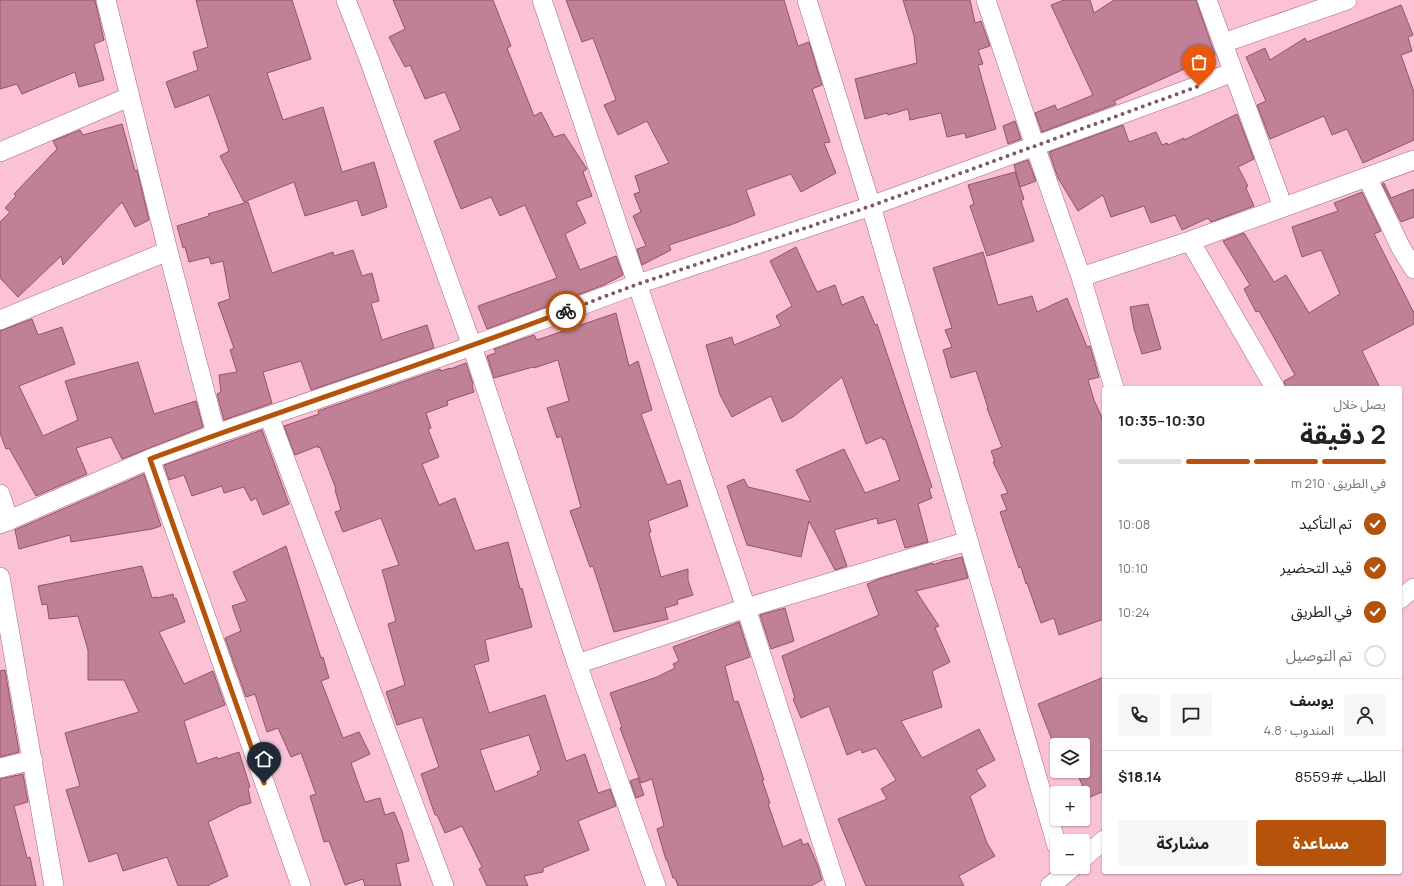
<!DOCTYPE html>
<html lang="ar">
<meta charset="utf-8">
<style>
body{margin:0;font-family:Manrope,"Noto Sans Arabic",sans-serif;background:#f6f6f6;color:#222;direction:rtl;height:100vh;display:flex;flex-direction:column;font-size:15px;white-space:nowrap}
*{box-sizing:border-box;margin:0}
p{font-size:13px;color:#767676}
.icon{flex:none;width:22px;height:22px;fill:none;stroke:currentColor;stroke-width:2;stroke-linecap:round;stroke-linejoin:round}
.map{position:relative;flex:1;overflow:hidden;direction:ltr}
.panel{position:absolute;left:1102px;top:386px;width:300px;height:488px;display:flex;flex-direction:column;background:#fff;border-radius:4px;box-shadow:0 1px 3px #0004;direction:rtl}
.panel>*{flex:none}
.controls{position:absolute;left:1050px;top:738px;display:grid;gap:8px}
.controls a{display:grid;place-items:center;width:40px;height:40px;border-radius:4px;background:#fff;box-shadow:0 1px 3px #0004;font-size:20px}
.pin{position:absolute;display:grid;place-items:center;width:34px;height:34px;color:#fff;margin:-41px -17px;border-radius:50% 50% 50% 0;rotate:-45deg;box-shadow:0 0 4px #0007}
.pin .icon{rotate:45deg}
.courier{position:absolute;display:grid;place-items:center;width:40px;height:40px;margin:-20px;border:3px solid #b45309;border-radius:50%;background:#fff;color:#222;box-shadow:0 1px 5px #0007}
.summary em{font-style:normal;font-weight:700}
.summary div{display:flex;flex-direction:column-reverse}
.summary{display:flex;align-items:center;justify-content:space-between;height:68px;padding:0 16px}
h1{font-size:26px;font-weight:700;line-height:30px}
.bar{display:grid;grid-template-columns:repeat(4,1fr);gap:6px 4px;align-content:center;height:48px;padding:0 16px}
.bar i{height:5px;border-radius:3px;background:#e0e0e0}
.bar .selected{background:#b45309}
.bar p{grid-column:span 4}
.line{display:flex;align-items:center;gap:10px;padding:0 16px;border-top:1px solid #e0e0e0}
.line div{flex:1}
.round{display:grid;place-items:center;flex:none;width:42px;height:42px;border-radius:4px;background:#f6f6f6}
ol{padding:0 16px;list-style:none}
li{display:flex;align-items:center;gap:12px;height:44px}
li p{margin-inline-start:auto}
li .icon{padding:4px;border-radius:50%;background:#b45309;color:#fff;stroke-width:4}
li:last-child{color:#767676}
li i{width:22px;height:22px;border:2px solid #e0e0e0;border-radius:50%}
.primary-button{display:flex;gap:8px;margin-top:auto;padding:8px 16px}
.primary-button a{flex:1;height:46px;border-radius:4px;background:#b45309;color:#fff;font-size:16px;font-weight:700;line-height:46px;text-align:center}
.primary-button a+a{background:#f6f6f6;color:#222}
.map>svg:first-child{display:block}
.building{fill:#c08197;stroke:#915369;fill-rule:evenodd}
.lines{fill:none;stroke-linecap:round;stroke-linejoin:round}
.minor-casing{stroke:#a6667c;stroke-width:20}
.minor{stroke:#fff;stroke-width:19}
.done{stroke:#7e5865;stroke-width:4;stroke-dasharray:0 7.2}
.route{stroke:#b45309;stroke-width:5}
</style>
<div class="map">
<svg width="1414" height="886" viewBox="0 0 1414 886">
<rect width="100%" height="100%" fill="#fbc2d5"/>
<!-- building -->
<path class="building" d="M0,0H95L104,40L94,44L104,80L79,87L75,72L22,94L17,84L0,89Z
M196,0H292L311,59L267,73L283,120L323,107L342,172L374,162L387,207L362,216L357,200L305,216L294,182L244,202L220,156L229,151L209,95L175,108L166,82L198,70L193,52L208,47Z
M393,0H493L511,46L507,48L534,116L541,112L554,137L564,134L587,169L583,172L592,196L576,202L586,223L565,234L580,270L616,256L623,275L604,285L487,329L478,306L557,278L525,205L500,216L491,197L461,209L434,141L461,130L445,92L425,99L410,65L405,67L389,37L405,29Z
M566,0H784L798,46L809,42L822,85L812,89L830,142L824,143L836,173L801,192L791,174L746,190L755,215L733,224L669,245L671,250L642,265L637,249L646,246L633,216L641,212L634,194L640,192L635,176L669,163L647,121L618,135L604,105L616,100L593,38L582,42Z
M903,0H970L975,23L981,21L990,46L978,50L983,64L978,65L996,129L966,138L965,133L947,137L941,113L910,120L908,109L888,115L887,113L865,119L855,79L917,63L914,36Z
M1064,0H1090L1094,13L1114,0H1196L1215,55L1114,101L1116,104L1042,132L1035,113L1055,105L1057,110L1093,95L1051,5Z
M1401,5L1413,35L1408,37L1412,51L1401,55L1414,92V140L1363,163L1347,129L1332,135L1324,116L1270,139L1257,105L1266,101L1246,57L1265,48L1270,60L1305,38L1307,42Z
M1237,114L1254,159L1238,167L1248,186L1246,188L1254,206L1211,222L1208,218L1182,230L1175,215L1151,223L1144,206L1111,217L1103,195L1078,211L1058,178L1049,152L1123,125L1129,142L1156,132L1162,145L1167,143L1168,145L1184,138V140Z
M1015,121L1021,139L1008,144L1003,126Z
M122,124L135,171L137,170L149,220L135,227L122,202L63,265L61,256L18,297L0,278V222L10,212L5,208L16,196L14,194L57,149L53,141L80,130L83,135Z
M1028,160L1036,181L1020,187L1014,165Z
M1015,172L1024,199L1021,201L1034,241L987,256L970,206L974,204L968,185Z
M1384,183L1391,198L1414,189V217L1401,222L1382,184Z
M1362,192L1381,231L1374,234L1414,313V324L1362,351L1380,388H1286L1284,381L1295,375L1259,311L1256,312L1244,289L1250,285L1223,241L1244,233L1274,282L1286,275L1309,313L1340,294L1321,250L1302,257L1292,227L1338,211L1334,203Z
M248,202L272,273L333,252L334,256L353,250L362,276L372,273L379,301L371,303L382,340L427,325L434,348L311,390L301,361L263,372L272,403L224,420L217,394L221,392L219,375L237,372L230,350L234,348L218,303L230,299L223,261L211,264L209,257L189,262L185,247L183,248L177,226L209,216L208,214Z
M796,247L817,292L835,285L842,305L863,296L875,325L877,324L932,487L929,489L932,498L918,504L928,542L905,548L896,519L878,524L877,518L834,530L847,566L835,570L809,521L801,557L747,545L727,486L744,479L748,487L811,502L796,470L844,449L865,493L900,480L885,439L883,440L882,437L866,444L842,377L793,417L782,422L771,396L732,417L720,395L706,345L732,337L734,345L781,326L776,316L792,306L770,261Z
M983,252L998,305L1032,296L1037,312L1067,298L1087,347L1090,346L1099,377L1088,380L1094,400L1104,422V619L1059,635L1054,618L1041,623L1027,583L1026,584L1021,567L1019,568L1000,512L1007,510L1001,495L1008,493L993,462H995L991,451L1002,447L987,408H988L976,371L951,378L943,350L952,347L945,330L952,328L933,268Z
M1148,304L1161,349L1142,354L1134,329L1130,307Z
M616,313L629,366L638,361L652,410L641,414L667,485L680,480L688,506L648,521L651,532L649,533L661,577L688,569V580L693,595L677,600L678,604L665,608L668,619L614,632L593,566L590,567L570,511L581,507L561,436L557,438L547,408L569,401L558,360L534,368L533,367L494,378L487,356L496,353L494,349L534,335L537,340Z
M32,319L38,335L62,327L75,364L19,386L43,436L78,420L65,381L138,362L154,414L196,401L203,427L122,459L111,437L76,448L87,474L36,496L9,448L6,449L0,433V331Z
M466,363L473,384L472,385L474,392L447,401L448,405L426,413L431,428L428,429L439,457L422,464L439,505L455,498L475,551L508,542L520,589L522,588L532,627L485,640L489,661L474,665L489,713L545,695L566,761L585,754L598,793L610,789L616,806L578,821L589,850L543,868V872L524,876L528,886H487L479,869L482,867L462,826L445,833L437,815H435L421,774L439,767L422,717L397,725L386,692L405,685L388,624L396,621L382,570L399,565L381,518L343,532L335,512L341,510L335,490L336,489L320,447L318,448V446L295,455L284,426L319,414L318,411L440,369L441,371L450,368V369ZM529,735L541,770L537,772L538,775L495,792L480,750Z
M262,430L289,504L263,515L256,498L251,501L244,487L224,493L222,486L192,496L184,475L169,480L164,465Z
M144,474L161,526L152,529L71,542L70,535L19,549L15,530L17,529Z
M286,546L321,658L323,657L329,678L321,681L343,738L359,732L370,754L351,763L365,802L380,798L385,815L394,812L402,831L409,861L396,864L401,886H365L363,879L345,885L329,841L324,842L310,796L316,794L301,753L291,757L278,728L267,732L255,694L246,697L225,638L241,631L232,606L247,601L233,572Z
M962,557L968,578L916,591L939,626L935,628L950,662L932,671L942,707L901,721L922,758L979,729L995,760L976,770L986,786L970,796L987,843L995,856L959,876L964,886H866L838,819L887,799L881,789L896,780L876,748L862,753L861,749L847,755L829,706L801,718L793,699L795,698L782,656L879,615L867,584L879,579L933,563V565L946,560L947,561Z
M142,566L152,598L157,597V598L173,594L174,599L176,598L185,622L159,632L184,684L213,671L225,705L184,721L197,764L217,757L218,759L239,752L250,787L248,788L251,803L240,806L208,822L228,876L207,886H178L167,857L123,871L117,853L89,862L66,790L80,786L65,733L139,712L124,680H88V650L78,616L49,619L47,604L42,605L38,586Z
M785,608L794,641L771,649L760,615Z
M739,622L750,657L725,666L734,702L738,701L764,780H762L770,803L768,804L783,847L801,839L803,845L808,843L818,866L822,880L811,886H678L675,878H673L667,860H666L657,829L664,826L652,779L641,783L620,728L622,727L610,693L657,677L675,668L673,664L679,661L673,647Z
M5,670L19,752L0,757V671Z
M1104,677V791L1088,798L1076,771H1083V745H1054L1038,704Z
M23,774L28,802L14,806L27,858L30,857L36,886H0V779Z
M638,778L644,795L636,798L630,781Z"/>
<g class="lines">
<defs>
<path id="minor" d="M106,0L168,251L216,434
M346,0L369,59L472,346L577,664L656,886
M542,0L746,608L836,886
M807,0L871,206L1057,846
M986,0L1035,146L1081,277L1114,388
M1207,0L1283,207
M1223,43L1347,0
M0,152L129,97
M1367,177L1401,248L1414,269
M1190,241L1275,388
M1081,277L1190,241L1414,160
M0,320L168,251
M269,416L444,886
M150,459L301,886
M0,494L9,521
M0,524L150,459L216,434L472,346L638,284L871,206L1187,90L1233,72
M0,577L54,886
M1400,599L1414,588
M577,664L746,608L968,541
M0,768L33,760
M1083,858L1104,840
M1050,886L1073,867"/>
</defs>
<!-- minor casing -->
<use href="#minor" class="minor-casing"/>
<!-- minor -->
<use href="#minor" class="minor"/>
</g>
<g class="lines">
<!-- done -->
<path class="done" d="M566,311L638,284L871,206L1199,86"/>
<!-- route -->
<path class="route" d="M264,783L150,459C288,408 428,363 566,311"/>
</g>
</svg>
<div class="controls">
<a><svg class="icon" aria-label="layers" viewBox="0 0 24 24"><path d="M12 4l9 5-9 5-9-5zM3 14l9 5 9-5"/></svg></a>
<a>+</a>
<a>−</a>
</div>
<div class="pin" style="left:1199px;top:86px;background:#ea580c"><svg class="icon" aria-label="bag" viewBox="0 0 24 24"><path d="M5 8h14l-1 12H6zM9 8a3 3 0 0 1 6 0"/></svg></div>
<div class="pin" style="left:264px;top:783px;background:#1f2937"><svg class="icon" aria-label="home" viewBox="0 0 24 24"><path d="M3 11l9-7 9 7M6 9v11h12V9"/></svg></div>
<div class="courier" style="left:566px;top:311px"><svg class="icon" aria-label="bike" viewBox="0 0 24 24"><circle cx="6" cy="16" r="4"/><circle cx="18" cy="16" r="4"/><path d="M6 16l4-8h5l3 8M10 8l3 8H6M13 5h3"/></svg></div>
<section class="panel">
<div class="summary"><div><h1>2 دقيقة</h1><p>يصل خلال</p></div><em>10:30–10:35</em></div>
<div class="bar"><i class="selected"></i><i class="selected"></i><i class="selected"></i><i></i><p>في الطريق · 210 m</p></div>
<ol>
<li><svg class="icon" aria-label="check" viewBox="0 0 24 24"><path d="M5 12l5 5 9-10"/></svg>تم التأكيد<p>10:08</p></li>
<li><svg class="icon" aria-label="check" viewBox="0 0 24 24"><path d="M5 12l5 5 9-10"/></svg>قيد التحضير<p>10:10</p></li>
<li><svg class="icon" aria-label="check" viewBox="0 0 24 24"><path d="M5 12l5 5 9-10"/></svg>في الطريق<p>10:24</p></li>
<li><i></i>تم التوصيل</li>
</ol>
<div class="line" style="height:72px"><a class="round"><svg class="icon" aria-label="person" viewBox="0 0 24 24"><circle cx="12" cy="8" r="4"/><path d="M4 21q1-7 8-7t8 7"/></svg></a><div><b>يوسف</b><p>المندوب · 4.8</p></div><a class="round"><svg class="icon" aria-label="chat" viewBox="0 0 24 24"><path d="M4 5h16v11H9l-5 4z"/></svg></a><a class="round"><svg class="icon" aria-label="phone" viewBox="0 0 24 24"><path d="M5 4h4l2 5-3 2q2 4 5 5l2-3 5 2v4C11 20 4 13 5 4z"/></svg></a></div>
<div class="line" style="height:52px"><div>الطلب #8559</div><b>$18.14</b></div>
<div class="primary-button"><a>مساعدة</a><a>مشاركة</a></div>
</section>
</div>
